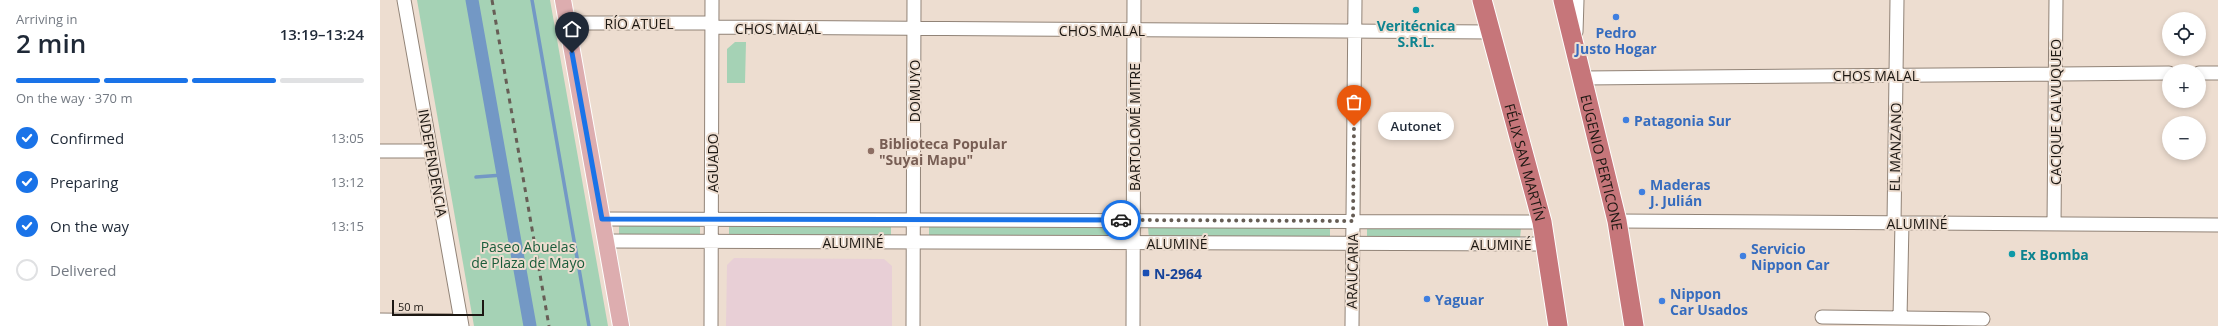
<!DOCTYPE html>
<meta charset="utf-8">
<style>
body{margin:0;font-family:"Open Sans",sans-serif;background:#f2f2f3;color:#1f2937;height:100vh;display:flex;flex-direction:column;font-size:15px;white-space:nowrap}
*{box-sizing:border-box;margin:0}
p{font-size:13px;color:#747a83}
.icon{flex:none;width:22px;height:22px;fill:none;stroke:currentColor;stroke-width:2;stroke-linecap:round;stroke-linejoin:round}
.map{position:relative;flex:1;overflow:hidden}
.side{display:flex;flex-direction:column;background:#fff;width:380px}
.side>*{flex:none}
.buttons{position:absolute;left:1782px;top:12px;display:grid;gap:8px}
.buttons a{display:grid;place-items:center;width:44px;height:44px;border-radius:50%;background:#fff;box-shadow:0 2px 6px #0003;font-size:20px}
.scale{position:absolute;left:12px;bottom:10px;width:92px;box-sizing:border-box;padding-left:4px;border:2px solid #1c1712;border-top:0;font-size:11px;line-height:14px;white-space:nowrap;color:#1c1712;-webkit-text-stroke:3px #edddd0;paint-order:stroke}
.pin{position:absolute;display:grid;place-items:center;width:34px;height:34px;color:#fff;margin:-41px -17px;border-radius:50% 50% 50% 0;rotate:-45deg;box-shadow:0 0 4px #0007}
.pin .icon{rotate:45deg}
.courier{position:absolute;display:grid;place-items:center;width:40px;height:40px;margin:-20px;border:3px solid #1a73e8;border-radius:50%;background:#fff;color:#222;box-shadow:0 1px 5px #0007}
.bubble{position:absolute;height:28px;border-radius:14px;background:#fff;box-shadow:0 2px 6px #0003;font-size:13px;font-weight:600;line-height:28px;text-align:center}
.head em{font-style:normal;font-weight:600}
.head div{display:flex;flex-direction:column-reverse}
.head{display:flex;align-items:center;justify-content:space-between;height:68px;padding:0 16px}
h1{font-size:26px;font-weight:600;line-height:30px}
.bar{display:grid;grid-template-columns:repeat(4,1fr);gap:6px 4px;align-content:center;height:48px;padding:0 16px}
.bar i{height:5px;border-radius:3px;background:#e0e1e3}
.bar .selected{background:#1a73e8}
.bar p{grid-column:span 4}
ol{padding:0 16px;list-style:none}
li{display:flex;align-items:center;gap:12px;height:44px}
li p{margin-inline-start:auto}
li .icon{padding:4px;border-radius:50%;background:#1a73e8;color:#fff;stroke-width:4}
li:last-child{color:#747a83}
li i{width:22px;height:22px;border:2px solid #e0e1e3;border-radius:50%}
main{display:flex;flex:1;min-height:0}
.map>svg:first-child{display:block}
.education{fill:#e8cfd6}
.green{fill:#a5d2b5}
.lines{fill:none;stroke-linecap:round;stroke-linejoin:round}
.stream{stroke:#7398c5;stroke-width:3.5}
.canal{stroke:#7398c5;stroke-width:13}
.minor-casing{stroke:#918377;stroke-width:15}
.major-casing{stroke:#fff;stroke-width:18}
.highway-casing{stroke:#fff;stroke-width:21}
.minor{stroke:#fff;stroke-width:13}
.major{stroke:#ddadaf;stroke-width:16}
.highway{stroke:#c6767a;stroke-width:19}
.rail{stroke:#675e56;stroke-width:3;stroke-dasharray:5 5;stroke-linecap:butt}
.done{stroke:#655c54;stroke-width:4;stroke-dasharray:0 7.2}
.route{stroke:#1a73e8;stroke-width:5}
.culture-dot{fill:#0f9aa8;stroke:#edddd0;stroke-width:1.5}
.shop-dot{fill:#3f7fe0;stroke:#edddd0;stroke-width:1.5}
.education-dot{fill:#8d6e63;stroke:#edddd0;stroke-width:1.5}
.transit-dot{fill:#1a4fb4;stroke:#edddd0;stroke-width:1.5}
.labels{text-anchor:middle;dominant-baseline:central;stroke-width:4;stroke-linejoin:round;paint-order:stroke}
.street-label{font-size:14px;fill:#1c1712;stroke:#edddd0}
.culture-label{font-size:14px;font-weight:bold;fill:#0d838f;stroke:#edddd0}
.shop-label{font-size:14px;font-weight:bold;fill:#366cbe;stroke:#edddd0;text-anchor:start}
.education-label{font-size:14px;font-weight:bold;fill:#785e54;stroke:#edddd0;text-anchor:start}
.park-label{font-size:14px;fill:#195c3a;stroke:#edddd0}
.transit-label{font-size:14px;font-weight:bold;fill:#164399;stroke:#edddd0;text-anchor:start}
</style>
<main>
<section class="side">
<div class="head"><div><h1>2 min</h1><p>Arriving in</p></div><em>13:19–13:24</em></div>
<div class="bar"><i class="selected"></i><i class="selected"></i><i class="selected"></i><i></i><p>On the way · 370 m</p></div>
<ol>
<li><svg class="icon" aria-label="check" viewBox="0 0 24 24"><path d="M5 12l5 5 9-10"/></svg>Confirmed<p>13:05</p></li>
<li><svg class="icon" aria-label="check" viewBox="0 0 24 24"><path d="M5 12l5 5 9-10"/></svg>Preparing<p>13:12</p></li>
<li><svg class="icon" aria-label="check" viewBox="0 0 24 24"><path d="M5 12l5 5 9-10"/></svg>On the way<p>13:15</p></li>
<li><i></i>Delivered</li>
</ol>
</section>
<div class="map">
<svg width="1838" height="326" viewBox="0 0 1838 326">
<rect width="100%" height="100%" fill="#edddd0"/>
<!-- education -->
<path class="education" d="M354,258L504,259L512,266V326H346L347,265Z"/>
<!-- green -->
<path class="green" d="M37,0H170L228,326H94Z
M355,42H366L365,83H347V49Z
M239,225L320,226V235H239Z
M349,226L511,227V236L349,235Z
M987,226L1141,228L1140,239L987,237Z
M549,227L737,228V237H549Z
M768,228H950V238H769Z"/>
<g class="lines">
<!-- stream -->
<path class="stream" d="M152,0L209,326
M96,177L123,175"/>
<!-- canal -->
<path class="canal" d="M92,0L150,326"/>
<defs>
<path id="minor" d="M24,0L82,326
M187,23H332
M332,27L1112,32
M1196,32L1197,0
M1819,73H1838
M1204,78L1789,73
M0,151H51
M222,219L1162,222
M1237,221L1838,225
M1514,223L1517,0
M1674,224L1676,0
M225,241L1167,244
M1442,317L1603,319
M1520,318L1522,223
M0,320L81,321
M331,326L332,0
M533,326L534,0
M753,326L754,0
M972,326L975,0"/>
<path id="major" d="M183,0L241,326"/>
<g id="highway">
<path id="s1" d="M1102,0L1162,222L1178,326"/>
<path id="s2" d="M1183,0L1237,221L1254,326"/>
</g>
</defs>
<!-- minor casing -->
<use href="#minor" class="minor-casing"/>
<!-- major casing -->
<use href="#major" class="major-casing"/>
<!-- highway casing -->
<use href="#highway" class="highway-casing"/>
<!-- minor -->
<use href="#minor" class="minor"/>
<!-- major -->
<use href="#major" class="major"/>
<!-- highway -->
<use href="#highway" class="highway"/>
<!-- rail -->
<path class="rail" d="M112,0L169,326"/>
</g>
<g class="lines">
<!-- done -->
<path class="done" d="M741,220L973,221L974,126"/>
<!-- route -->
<path class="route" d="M192,53L222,219L741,220"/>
</g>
<!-- markers -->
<g class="culture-dot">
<circle cx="1036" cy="10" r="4"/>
<circle cx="1632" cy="254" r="4"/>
</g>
<g class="shop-dot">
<circle cx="1236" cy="17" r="4"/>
<circle cx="1246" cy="120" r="4"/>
<circle cx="1262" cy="192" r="4"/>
<circle cx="1363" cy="256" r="4"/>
<circle cx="1047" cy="299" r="4"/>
<circle cx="1282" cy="301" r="4"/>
</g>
<circle class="education-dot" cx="491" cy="151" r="4"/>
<rect class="transit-dot" x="762" y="269" width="8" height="8" rx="2"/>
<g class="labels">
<!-- street labels -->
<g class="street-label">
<text x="259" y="23">RÍO ATUEL</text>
<text x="398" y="28">CHOS MALAL</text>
<text x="722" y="30">CHOS MALAL</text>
<text x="1496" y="75">CHOS MALAL</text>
<text transform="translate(534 91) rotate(-90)">DOMUYO</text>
<text transform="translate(1675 112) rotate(-90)">CACIQUE CALVUQUEO</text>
<text transform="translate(754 127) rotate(-90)">BARTOLOMÉ MITRE</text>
<text transform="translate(1515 147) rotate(-89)">EL MANZANO</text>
<text stroke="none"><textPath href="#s1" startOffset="168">FÉLIX SAN MARTÍN</textPath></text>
<text stroke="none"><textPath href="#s2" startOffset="167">EUGENIO PERTICONE</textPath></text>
<text transform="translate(53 163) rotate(80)">INDEPENDENCIA</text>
<text transform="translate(332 163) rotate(-90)">AGUADO</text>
<text x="1537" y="223">ALUMINÉ</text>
<text x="473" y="242">ALUMINÉ</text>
<text x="797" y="243">ALUMINÉ</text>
<text x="1121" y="244">ALUMINÉ</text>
<text transform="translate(972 271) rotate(-89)">ARAUCARIA</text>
</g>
<!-- culture labels -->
<g class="culture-label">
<text x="1036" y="25">Veritécnica<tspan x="1036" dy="16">S.R.L.</tspan></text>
<text x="1640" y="254" text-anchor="start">Ex Bomba</text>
</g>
<!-- shop labels -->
<g class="shop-label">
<text x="1236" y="32" text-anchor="middle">Pedro<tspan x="1236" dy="16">Justo Hogar</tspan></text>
<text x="1254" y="120">Patagonia Sur</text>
<text x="1270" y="184">Maderas<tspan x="1270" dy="16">J. Julián</tspan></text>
<text x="1371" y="248">Servicio<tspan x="1371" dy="16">Nippon Car</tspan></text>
<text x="1290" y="293">Nippon<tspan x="1290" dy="16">Car Usados</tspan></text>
<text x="1055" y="299">Yaguar</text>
</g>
<!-- education labels -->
<g class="education-label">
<text x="499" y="143">Biblioteca Popular<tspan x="499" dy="16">"Suyai Mapu"</tspan></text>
</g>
<!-- park labels -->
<g class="park-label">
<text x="148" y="246">Paseo Abuelas<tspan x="148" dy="16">de Plaza de Mayo</tspan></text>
</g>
<!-- transit labels -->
<g class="transit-label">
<text x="774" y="273">N-2964</text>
</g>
</g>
</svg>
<div class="buttons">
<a><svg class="icon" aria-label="locate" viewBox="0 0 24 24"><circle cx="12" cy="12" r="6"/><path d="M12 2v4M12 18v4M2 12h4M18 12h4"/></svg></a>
<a>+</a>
<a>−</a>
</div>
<div class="scale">50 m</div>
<div class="pin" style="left:974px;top:126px;background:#ea580c"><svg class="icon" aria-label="bag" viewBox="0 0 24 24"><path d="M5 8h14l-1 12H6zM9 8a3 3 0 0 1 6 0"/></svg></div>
<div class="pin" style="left:192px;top:53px;background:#1f2937"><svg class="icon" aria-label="home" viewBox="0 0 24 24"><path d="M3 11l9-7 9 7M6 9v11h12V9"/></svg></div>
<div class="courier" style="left:741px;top:220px"><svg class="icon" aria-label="car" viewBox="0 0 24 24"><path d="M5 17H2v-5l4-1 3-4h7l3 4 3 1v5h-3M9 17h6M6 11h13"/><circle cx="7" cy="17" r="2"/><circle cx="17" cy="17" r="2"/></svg></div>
<div class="bubble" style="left:998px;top:112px;width:76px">Autonet</div>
</div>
</main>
